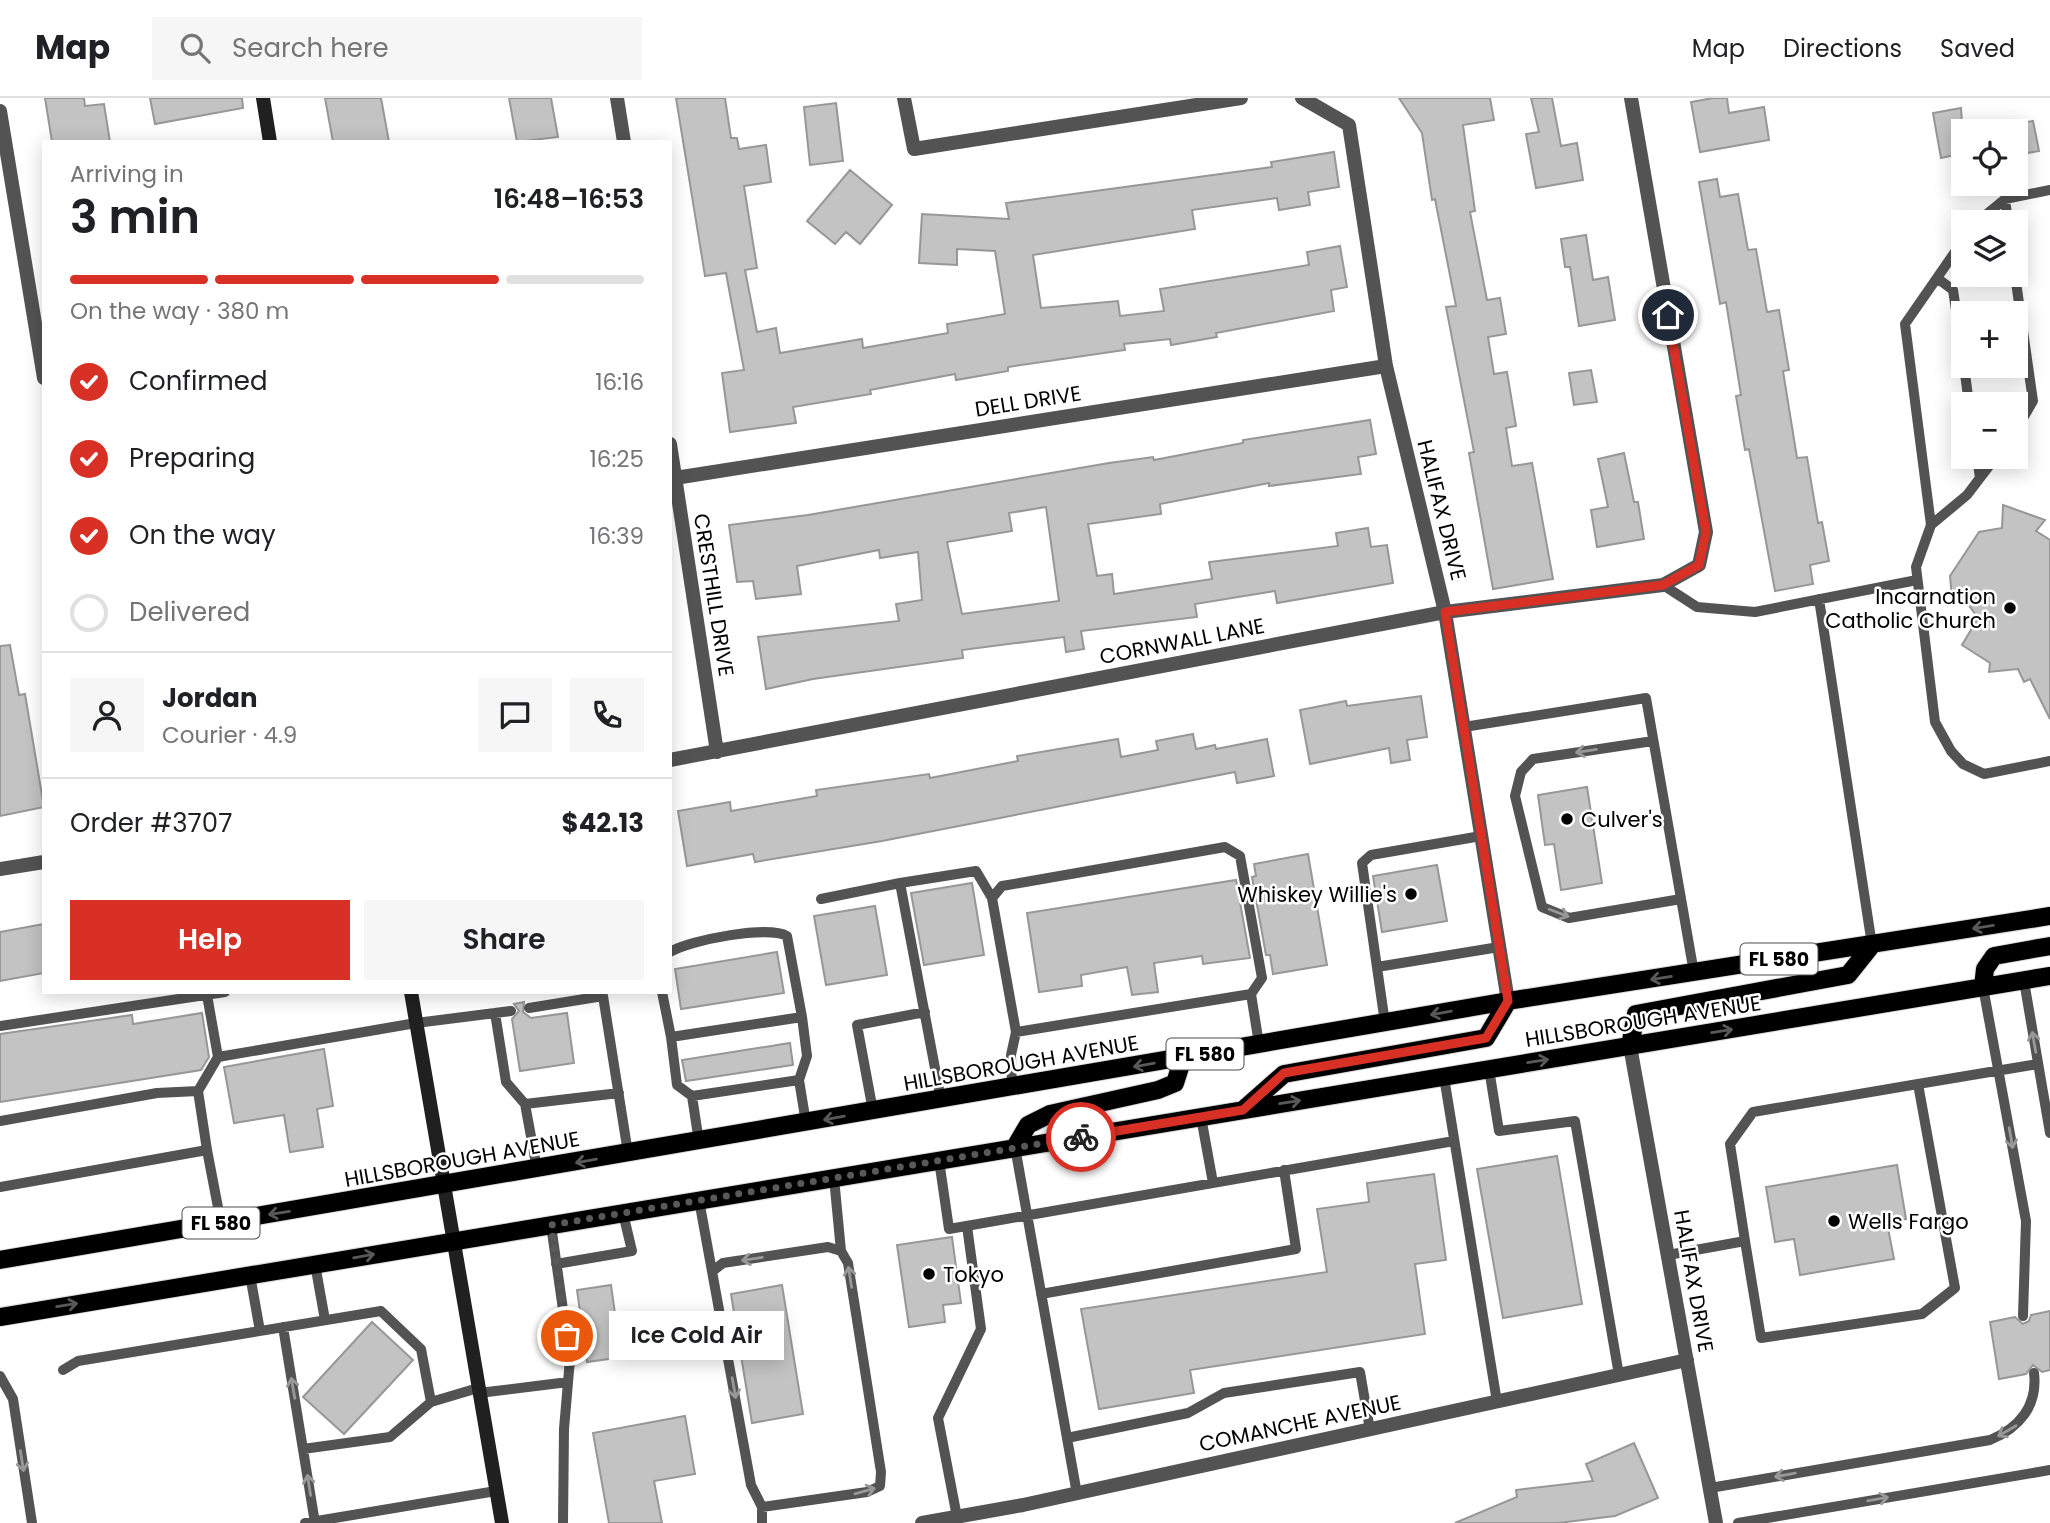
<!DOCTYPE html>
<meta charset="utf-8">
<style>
body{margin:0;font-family:Poppins,sans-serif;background:#f6f6f6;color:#202124;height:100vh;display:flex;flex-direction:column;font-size:26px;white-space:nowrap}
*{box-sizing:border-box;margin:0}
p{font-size:23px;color:#757577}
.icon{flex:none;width:38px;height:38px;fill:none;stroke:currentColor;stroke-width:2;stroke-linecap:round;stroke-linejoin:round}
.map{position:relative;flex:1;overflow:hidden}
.drawer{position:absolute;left:42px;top:42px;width:630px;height:854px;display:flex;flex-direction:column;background:#fff;border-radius:0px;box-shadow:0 4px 18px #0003}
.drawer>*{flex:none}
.buttons{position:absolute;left:1951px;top:21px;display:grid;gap:14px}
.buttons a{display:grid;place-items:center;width:77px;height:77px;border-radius:0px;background:#fff;box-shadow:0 4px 18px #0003;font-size:35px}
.pin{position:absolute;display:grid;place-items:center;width:60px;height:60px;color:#fff;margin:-30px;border:4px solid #fff;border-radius:50%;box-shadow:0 2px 7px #0007}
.courier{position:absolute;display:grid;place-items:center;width:70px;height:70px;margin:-35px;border:5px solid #d93025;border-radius:50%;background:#fff;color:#222;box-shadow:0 2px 9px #0007}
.bubble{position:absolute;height:49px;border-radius:0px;background:#fff;box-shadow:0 4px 18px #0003;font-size:23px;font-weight:600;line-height:49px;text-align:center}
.overview em{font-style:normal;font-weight:600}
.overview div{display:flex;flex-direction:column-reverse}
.overview{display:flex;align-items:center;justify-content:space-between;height:119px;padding:0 28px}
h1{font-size:46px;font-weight:600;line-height:52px}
.bar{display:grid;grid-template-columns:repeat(4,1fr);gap:10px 7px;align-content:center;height:84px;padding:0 28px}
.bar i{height:9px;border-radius:5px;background:#e0e0e0}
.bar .selected{background:#d93025}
.bar p{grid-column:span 4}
.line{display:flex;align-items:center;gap:18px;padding:0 28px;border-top:2px solid #e0e0e0}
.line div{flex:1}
.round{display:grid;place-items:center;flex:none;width:74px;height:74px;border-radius:0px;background:#f6f6f6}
ol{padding:0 28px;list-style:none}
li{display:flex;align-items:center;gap:21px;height:77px}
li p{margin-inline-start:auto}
li .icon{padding:7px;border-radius:50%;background:#d93025;color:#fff;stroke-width:4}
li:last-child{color:#757577}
li i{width:38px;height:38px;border:4px solid #e0e0e0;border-radius:50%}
.cta{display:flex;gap:14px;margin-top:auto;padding:14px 28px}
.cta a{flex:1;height:80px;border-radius:0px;background:#d93025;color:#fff;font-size:28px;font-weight:600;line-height:80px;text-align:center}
.cta a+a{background:#f6f6f6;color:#202124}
header{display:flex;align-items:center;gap:42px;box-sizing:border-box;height:98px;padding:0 35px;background:#fff;border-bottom:2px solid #e0e0e0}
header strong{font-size:33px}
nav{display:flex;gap:38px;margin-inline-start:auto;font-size:24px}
.search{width:490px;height:63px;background:#f6f6f6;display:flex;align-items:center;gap:18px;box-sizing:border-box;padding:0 24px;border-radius:0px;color:#757577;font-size:26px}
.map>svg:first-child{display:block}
.building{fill:#c3c3c3;stroke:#979797;stroke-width:2;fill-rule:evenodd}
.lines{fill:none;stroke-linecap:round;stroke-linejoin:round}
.primary-casing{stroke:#dbdbdb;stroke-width:20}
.lane{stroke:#535353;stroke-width:10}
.street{stroke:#535353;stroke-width:14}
.secondary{stroke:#202020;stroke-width:14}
.primary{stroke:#000;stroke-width:18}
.oneway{stroke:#989898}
.oneway2{stroke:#595959}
.done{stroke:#595959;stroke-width:7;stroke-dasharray:0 12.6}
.route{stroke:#d93025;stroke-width:9}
.poi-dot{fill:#000;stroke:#fff;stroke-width:2.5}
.labels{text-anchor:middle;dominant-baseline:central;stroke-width:5;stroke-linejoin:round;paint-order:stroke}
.shield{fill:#fff;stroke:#4c4c4c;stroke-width:2}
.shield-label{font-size:19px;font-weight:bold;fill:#000}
.street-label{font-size:21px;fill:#000;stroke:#fff}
.poi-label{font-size:21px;fill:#000;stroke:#fff;text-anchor:start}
</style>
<header>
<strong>Map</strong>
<div class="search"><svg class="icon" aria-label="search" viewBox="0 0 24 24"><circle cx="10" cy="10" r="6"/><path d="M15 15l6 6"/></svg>Search here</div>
<nav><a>Map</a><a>Directions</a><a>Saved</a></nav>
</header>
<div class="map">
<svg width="2050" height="1425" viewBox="0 0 2050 1425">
<rect width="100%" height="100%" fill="#fff"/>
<!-- building -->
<path class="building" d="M45,0H84L85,8L104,6L110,44H52Z
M150,0H242L243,10L155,26Z
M325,0H381L389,44H333Z
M509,0H551L558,39L517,44Z
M676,0H725L731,40H737L739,51L766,47L771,84L744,88L757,170L745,172L757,234L776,230L780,255L862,241L863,250L948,235L947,226L1005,216L995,153L957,151V167L919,165L922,116L1009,121L1006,105L1272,69L1271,64L1334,54L1339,89L1308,94L1310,107L1279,112L1277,100L1192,112L1195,131L1033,157L1041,210L1118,203L1120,218L1164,213L1160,191L1309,167L1307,154L1340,148L1347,189L1331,192L1334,213L1216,235L1217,239L1171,247L1170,241L1124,246L1125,252L1008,269V273L956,282L955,276L870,292L871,296L793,309L796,325L730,334L722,275L744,272L726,175L705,178Z
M1399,0H1490L1494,22L1463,27L1475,113L1470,114L1487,202L1500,200L1506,236L1488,239L1494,276L1507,274L1516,328L1506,330L1512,368L1532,365L1553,481L1493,491L1469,355L1474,354L1446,209L1456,208L1435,101L1432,102L1422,35Z
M1531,0H1552L1561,48L1577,45L1583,82L1536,90L1526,36L1539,34Z
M1713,0H1727L1729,15L1764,9L1769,42L1700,54L1691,4Z
M836,5L843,63L810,67L804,9Z
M1961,10L1964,55L1941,60L1933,15Z
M2033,23L2039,53L2016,57V26Z
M850,72L892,107L860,146L846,134L835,146L807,123Z
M1717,81L1720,99L1738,96L1748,152L1756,151L1767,214L1779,212L1789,272L1783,273L1797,360L1807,359L1818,425L1822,424L1829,463L1810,467L1813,486L1775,493L1749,351L1745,352L1736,298L1741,297L1726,204L1720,206L1699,84Z
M1586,137L1593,182L1608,179L1615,222L1579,228L1570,169H1565L1561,141Z
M1591,272L1597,304L1574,307L1569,275Z
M1370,322L1376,356L1358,359L1361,376L1269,388V385L1160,406L1161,416L1088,426L1097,478L1112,476L1114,496L1212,481L1209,464L1338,448L1336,435L1368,430L1371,449L1387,447L1393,485L1277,505L1275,493L1195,506L1197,519L1081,533L1084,551L1066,554L1064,539L962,552L963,560L813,581L766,591L758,539L899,523L896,506L922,502L918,454L880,460L879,452L797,468L801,496L756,501L753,483L737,484L729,427L808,417L1109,365L1153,359L1154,362L1243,345V342ZM1046,409L1059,503L962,516L947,444L1012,433L1009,415Z
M1624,355L1634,404H1638L1644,441L1597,449L1591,412L1608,409L1598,361Z
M2003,407L2045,422L2036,433L2050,442V621L2030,581L2024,584L2018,571L1989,574L1990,565L1962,547L1978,520L1962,498L1952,500L1950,478L1979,434L2002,430Z
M10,547L19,597L25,596L44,709L0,718V548Z
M1421,598L1427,639L1407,642L1410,662L1391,665L1389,650L1310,666L1300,612L1346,603L1347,608Z
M1193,636L1196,651L1215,647L1216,651L1267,641L1274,678L1237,685L1235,674L882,743L755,764L753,756L687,768L678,713L730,704L731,713L817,698L816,692L929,676L930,680L1018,663L1017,658L1118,641L1121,659L1158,652L1156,643Z
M1587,689L1602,785L1561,792L1554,746L1545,747L1538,697Z
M1308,756L1327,867L1273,876L1270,857H1266L1252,779L1256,778L1254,766Z
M1437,767L1447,823L1382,834L1373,778Z
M1236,782L1250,860L1203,866L1202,858L1154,865L1158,894L1132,897L1127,869L1081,877L1082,888L1039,894L1027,815Z
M972,785L984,857L924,867L911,795Z
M875,808L887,877L826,887L814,818Z
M44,826V875L0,883V834Z
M777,854L784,895L681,911L675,871Z
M524,904L523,914L531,920L567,915L574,965L520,973L512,921L519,913L514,906Z
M202,915L209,959L201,972L0,1004V936L132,917L133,926Z
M790,945L793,967L686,983L682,962Z
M324,951L333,1008L317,1011L323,1049L290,1054L284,1017L234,1025L224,969Z
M1557,1058L1582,1206L1503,1220L1477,1071Z
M1897,1067L1906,1121L1887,1125L1894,1161L1800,1177L1794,1141L1775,1144L1766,1089Z
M1434,1076L1446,1162L1415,1166L1425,1236L1190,1272L1194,1295L1099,1311L1081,1211L1327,1174L1317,1111L1369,1104L1367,1085Z
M952,1139L961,1205L943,1207L945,1224L909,1229L897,1147Z
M611,1187L616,1223L668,1216L673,1252L587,1264L577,1192Z
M782,1187L803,1316L752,1325L731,1196Z
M2050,1213V1272L2042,1274L2033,1267L2026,1276L1999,1281L1990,1224L2015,1219L2023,1226L2029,1223L2031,1217Z
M372,1224L413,1262L344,1336L303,1299Z
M685,1318L695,1376L654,1383L662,1425H609L593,1335Z
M1634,1345L1658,1400L1615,1418L1558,1425H1455L1517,1399L1516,1392L1593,1383L1586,1366Z"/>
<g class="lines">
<defs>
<path id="primary" d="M1983,889L1985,871L1994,858L2050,848
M1630,948L1636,916L1848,877L1872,847
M1243,1012L1284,976L1486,940L1508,903
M1015,1049L1028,1027L1050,1016L1158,992L1175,985L1183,960
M0,1162L1508,903L2050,818
M0,1219L2050,878"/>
</defs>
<!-- primary casing -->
<use href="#primary" class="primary-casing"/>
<!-- lane -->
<path class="lane" d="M2005,101L2008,124
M1977,124L2005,101L2050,92
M1964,141L1905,226L1931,427L1916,469L1935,624L1951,653L1963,666L1984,676L2050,663
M2015,177L2033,303L2016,332
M1937,180L1953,192L1964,265
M1964,268L1969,306
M1977,359L1980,380
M1931,427L1967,397L1996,359
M1663,487L1697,509L1755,514L1917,482
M1819,501L1872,847
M1464,629L1646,600L1694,875
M1653,643L1533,661L1521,674L1515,698L1542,809L1569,820L1681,801
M821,801L900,785
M670,854C690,842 768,827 787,838L802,919
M1377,869L1499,849
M2024,883L2050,1035
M1983,889L2026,1123L2023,1218
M662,894L671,939
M207,897L218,959
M529,910L603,898L628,1055
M495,915L506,984L525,1006L619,995
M1385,925L1362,765L1371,757L1481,738
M0,928L225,894
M1016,934L992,800L1002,788L1225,749L1240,758L1262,880L1251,896
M1489,971L1499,1033L1575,1023L1619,1277
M1444,979L1497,1304
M1918,986L2038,966
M1012,990L1011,957L1016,934L1251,896L1259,946
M692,998L677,987L671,939L802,919L807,958L799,982
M941,1002L900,785L976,773L992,800
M525,1006L537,1071
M873,1013L857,927L925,914
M1201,1019L1213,1085
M0,1023L157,995L198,993
M699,1044L692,998L799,982L806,1025
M1015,1049L1077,1396
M207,1052L198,993L218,959L416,925L511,913
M939,1062L949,1131L1454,1043
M0,1089L207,1052L221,1125
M699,1102L751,1387L762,1409L867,1394L880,1388L881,1374L848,1165L841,1153L834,1080
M551,1127L570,1261L564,1331L563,1425
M1668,1157L1745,1143L1761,1240L1922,1216L1955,1190L1918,986L1753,1014L1730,1046L1745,1143
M315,1166L325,1222
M556,1166L632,1153L623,1115
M714,1172L723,1165L828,1149L841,1153
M250,1177L260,1233
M1041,1196L1296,1151L1284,1072
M283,1229L315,1425
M63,1272L78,1263L381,1213L421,1251L431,1304L390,1339L303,1351
M0,1278L13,1301L32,1425
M479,1295L568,1284
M431,1304L478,1290
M1067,1340L1188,1315L1224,1295L1360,1274L1370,1332
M1710,1390L1990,1342C2019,1330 2038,1308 2034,1275
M957,1419L938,1320L981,1231L967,1128
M305,1425L496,1393
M762,1425V1409
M1738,1425L2050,1372"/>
<!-- street -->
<path class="street" d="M617,0L624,44
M904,0L914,51L1241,0
M1302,0L1349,27L1386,268L1445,514L1508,903
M0,13L44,280
M670,346L717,654
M675,380L1386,268
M670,662L1445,514L1663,487L1699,467L1706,434L1631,0
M0,771L44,764
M1630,948L1716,1425
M922,1425L1023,1407L1687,1262"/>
<!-- secondary -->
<path class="secondary" d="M263,0L270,44
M411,894L502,1425"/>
<!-- primary -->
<use href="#primary" class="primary"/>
</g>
<!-- one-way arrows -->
<defs><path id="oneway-shaft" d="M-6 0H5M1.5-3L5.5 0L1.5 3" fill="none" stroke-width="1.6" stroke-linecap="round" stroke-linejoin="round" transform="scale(1.75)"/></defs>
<g class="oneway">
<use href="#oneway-shaft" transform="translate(1586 653) rotate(171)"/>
<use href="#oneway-shaft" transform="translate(1559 815) rotate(21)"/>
<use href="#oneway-shaft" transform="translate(2034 944) rotate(-100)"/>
<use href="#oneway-shaft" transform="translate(2011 1040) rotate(80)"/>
<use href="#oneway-shaft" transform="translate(752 1161) rotate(171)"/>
<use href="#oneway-shaft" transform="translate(850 1179) rotate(-99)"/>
<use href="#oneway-shaft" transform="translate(293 1290) rotate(-100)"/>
<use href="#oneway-shaft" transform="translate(734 1290) rotate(80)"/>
<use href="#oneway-shaft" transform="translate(2007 1333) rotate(150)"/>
<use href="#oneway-shaft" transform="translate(22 1363) rotate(81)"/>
<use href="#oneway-shaft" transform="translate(1785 1377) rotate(170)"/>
<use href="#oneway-shaft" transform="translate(309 1387) rotate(-99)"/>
<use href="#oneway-shaft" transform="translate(865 1393) rotate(-16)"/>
<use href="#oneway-shaft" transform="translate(1878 1401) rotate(-10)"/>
</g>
<g class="oneway2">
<use href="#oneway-shaft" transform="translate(1983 829) rotate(171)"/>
<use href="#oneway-shaft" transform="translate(1661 880) rotate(171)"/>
<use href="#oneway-shaft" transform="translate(1441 915) rotate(170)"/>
<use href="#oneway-shaft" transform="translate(1722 933) rotate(-9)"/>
<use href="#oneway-shaft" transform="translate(1538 963) rotate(-9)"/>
<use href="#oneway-shaft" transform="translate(1144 967) rotate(170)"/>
<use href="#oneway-shaft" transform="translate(1290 1004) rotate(-9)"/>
<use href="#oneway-shaft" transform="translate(834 1020) rotate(170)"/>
<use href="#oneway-shaft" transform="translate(586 1063) rotate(170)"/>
<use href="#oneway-shaft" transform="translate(279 1115) rotate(171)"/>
<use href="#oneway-shaft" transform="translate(364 1158) rotate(-10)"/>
<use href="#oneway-shaft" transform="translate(67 1207) rotate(-9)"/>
</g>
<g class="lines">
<!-- done -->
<path class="done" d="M567,1238L551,1127L1081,1039"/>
<!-- route -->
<path class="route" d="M1081,1039L1243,1012L1284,975L1486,940L1508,903L1445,514L1663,487L1699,467L1706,434L1668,217"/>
</g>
<!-- markers -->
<g class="poi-dot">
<circle cx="2010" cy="510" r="7"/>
<circle cx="1567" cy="721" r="7"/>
<circle cx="1411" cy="796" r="7"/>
<circle cx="1834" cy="1123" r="7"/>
<circle cx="929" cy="1176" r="7"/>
</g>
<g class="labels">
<!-- shield labels -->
<g class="shield">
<rect x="1740.5" y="845.5" width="77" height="31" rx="5"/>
<rect x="1166.5" y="940.5" width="77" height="31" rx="5"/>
<rect x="182.5" y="1109.5" width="77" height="31" rx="5"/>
</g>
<g class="shield-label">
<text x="1779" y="861">FL 580</text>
<text x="1205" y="956">FL 580</text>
<text x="221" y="1125">FL 580</text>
</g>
<!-- street labels -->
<g class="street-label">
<text transform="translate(1028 303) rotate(-9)">DELL DRIVE</text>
<text transform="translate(1442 412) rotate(76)">HALIFAX DRIVE</text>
<text transform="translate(714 497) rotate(81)">CRESTHILL DRIVE</text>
<text transform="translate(1182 543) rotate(-11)">CORNWALL LANE</text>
<text transform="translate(1643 923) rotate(-9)">HILLSBOROUGH AVENUE</text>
<text transform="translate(1021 965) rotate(-10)">HILLSBOROUGH AVENUE</text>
<text transform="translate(462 1061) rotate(-10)">HILLSBOROUGH AVENUE</text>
<text transform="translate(1694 1183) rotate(80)">HALIFAX DRIVE</text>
<text transform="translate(1300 1325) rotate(-12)">COMANCHE AVENUE</text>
</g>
<!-- poi labels -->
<g class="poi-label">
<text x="1996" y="498" text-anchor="end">Incarnation<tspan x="1996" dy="24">Catholic Church</tspan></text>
<text x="1581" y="721">Culver's</text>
<text x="1397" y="796" text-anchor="end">Whiskey Willie's</text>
<text x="1848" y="1123">Wells Fargo</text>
<text x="943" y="1176">Tokyo</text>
</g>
</g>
</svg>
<div class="buttons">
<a><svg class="icon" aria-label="locate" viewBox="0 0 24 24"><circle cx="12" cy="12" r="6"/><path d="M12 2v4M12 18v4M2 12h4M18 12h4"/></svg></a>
<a><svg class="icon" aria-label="layers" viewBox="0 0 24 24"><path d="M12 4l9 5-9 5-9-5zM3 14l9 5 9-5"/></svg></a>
<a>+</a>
<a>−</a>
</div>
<div class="pin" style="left:567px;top:1238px;background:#ea580c"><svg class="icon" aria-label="bag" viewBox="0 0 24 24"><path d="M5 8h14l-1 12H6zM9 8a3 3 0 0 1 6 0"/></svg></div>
<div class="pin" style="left:1668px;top:217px;background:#1f2937"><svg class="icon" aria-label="home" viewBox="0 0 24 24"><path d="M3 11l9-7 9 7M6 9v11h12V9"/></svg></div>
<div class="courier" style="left:1081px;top:1039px"><svg class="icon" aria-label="bike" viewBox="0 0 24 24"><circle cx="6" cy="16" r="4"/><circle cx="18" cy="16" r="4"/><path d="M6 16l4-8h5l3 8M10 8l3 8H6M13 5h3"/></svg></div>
<div class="bubble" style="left:609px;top:1213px;width:175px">Ice Cold Air</div>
<section class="drawer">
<div class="overview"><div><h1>3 min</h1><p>Arriving in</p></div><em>16:48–16:53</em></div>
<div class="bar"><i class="selected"></i><i class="selected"></i><i class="selected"></i><i></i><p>On the way · 380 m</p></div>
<ol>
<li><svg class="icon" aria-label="check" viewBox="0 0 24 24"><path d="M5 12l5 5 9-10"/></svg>Confirmed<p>16:16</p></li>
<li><svg class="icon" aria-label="check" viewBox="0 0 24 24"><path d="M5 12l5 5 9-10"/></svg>Preparing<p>16:25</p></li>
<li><svg class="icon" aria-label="check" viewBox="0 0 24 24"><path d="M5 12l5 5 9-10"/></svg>On the way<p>16:39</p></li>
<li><i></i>Delivered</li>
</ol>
<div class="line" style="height:126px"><a class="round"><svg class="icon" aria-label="person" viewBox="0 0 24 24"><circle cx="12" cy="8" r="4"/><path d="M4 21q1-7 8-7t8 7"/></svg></a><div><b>Jordan</b><p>Courier · 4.9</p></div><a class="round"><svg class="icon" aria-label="chat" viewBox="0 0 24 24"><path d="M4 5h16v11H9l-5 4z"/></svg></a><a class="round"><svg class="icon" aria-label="phone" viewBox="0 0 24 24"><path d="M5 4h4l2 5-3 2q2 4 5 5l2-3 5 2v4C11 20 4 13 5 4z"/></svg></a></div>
<div class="line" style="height:91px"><div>Order #3707</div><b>$42.13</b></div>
<div class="cta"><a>Help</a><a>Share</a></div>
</section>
</div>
